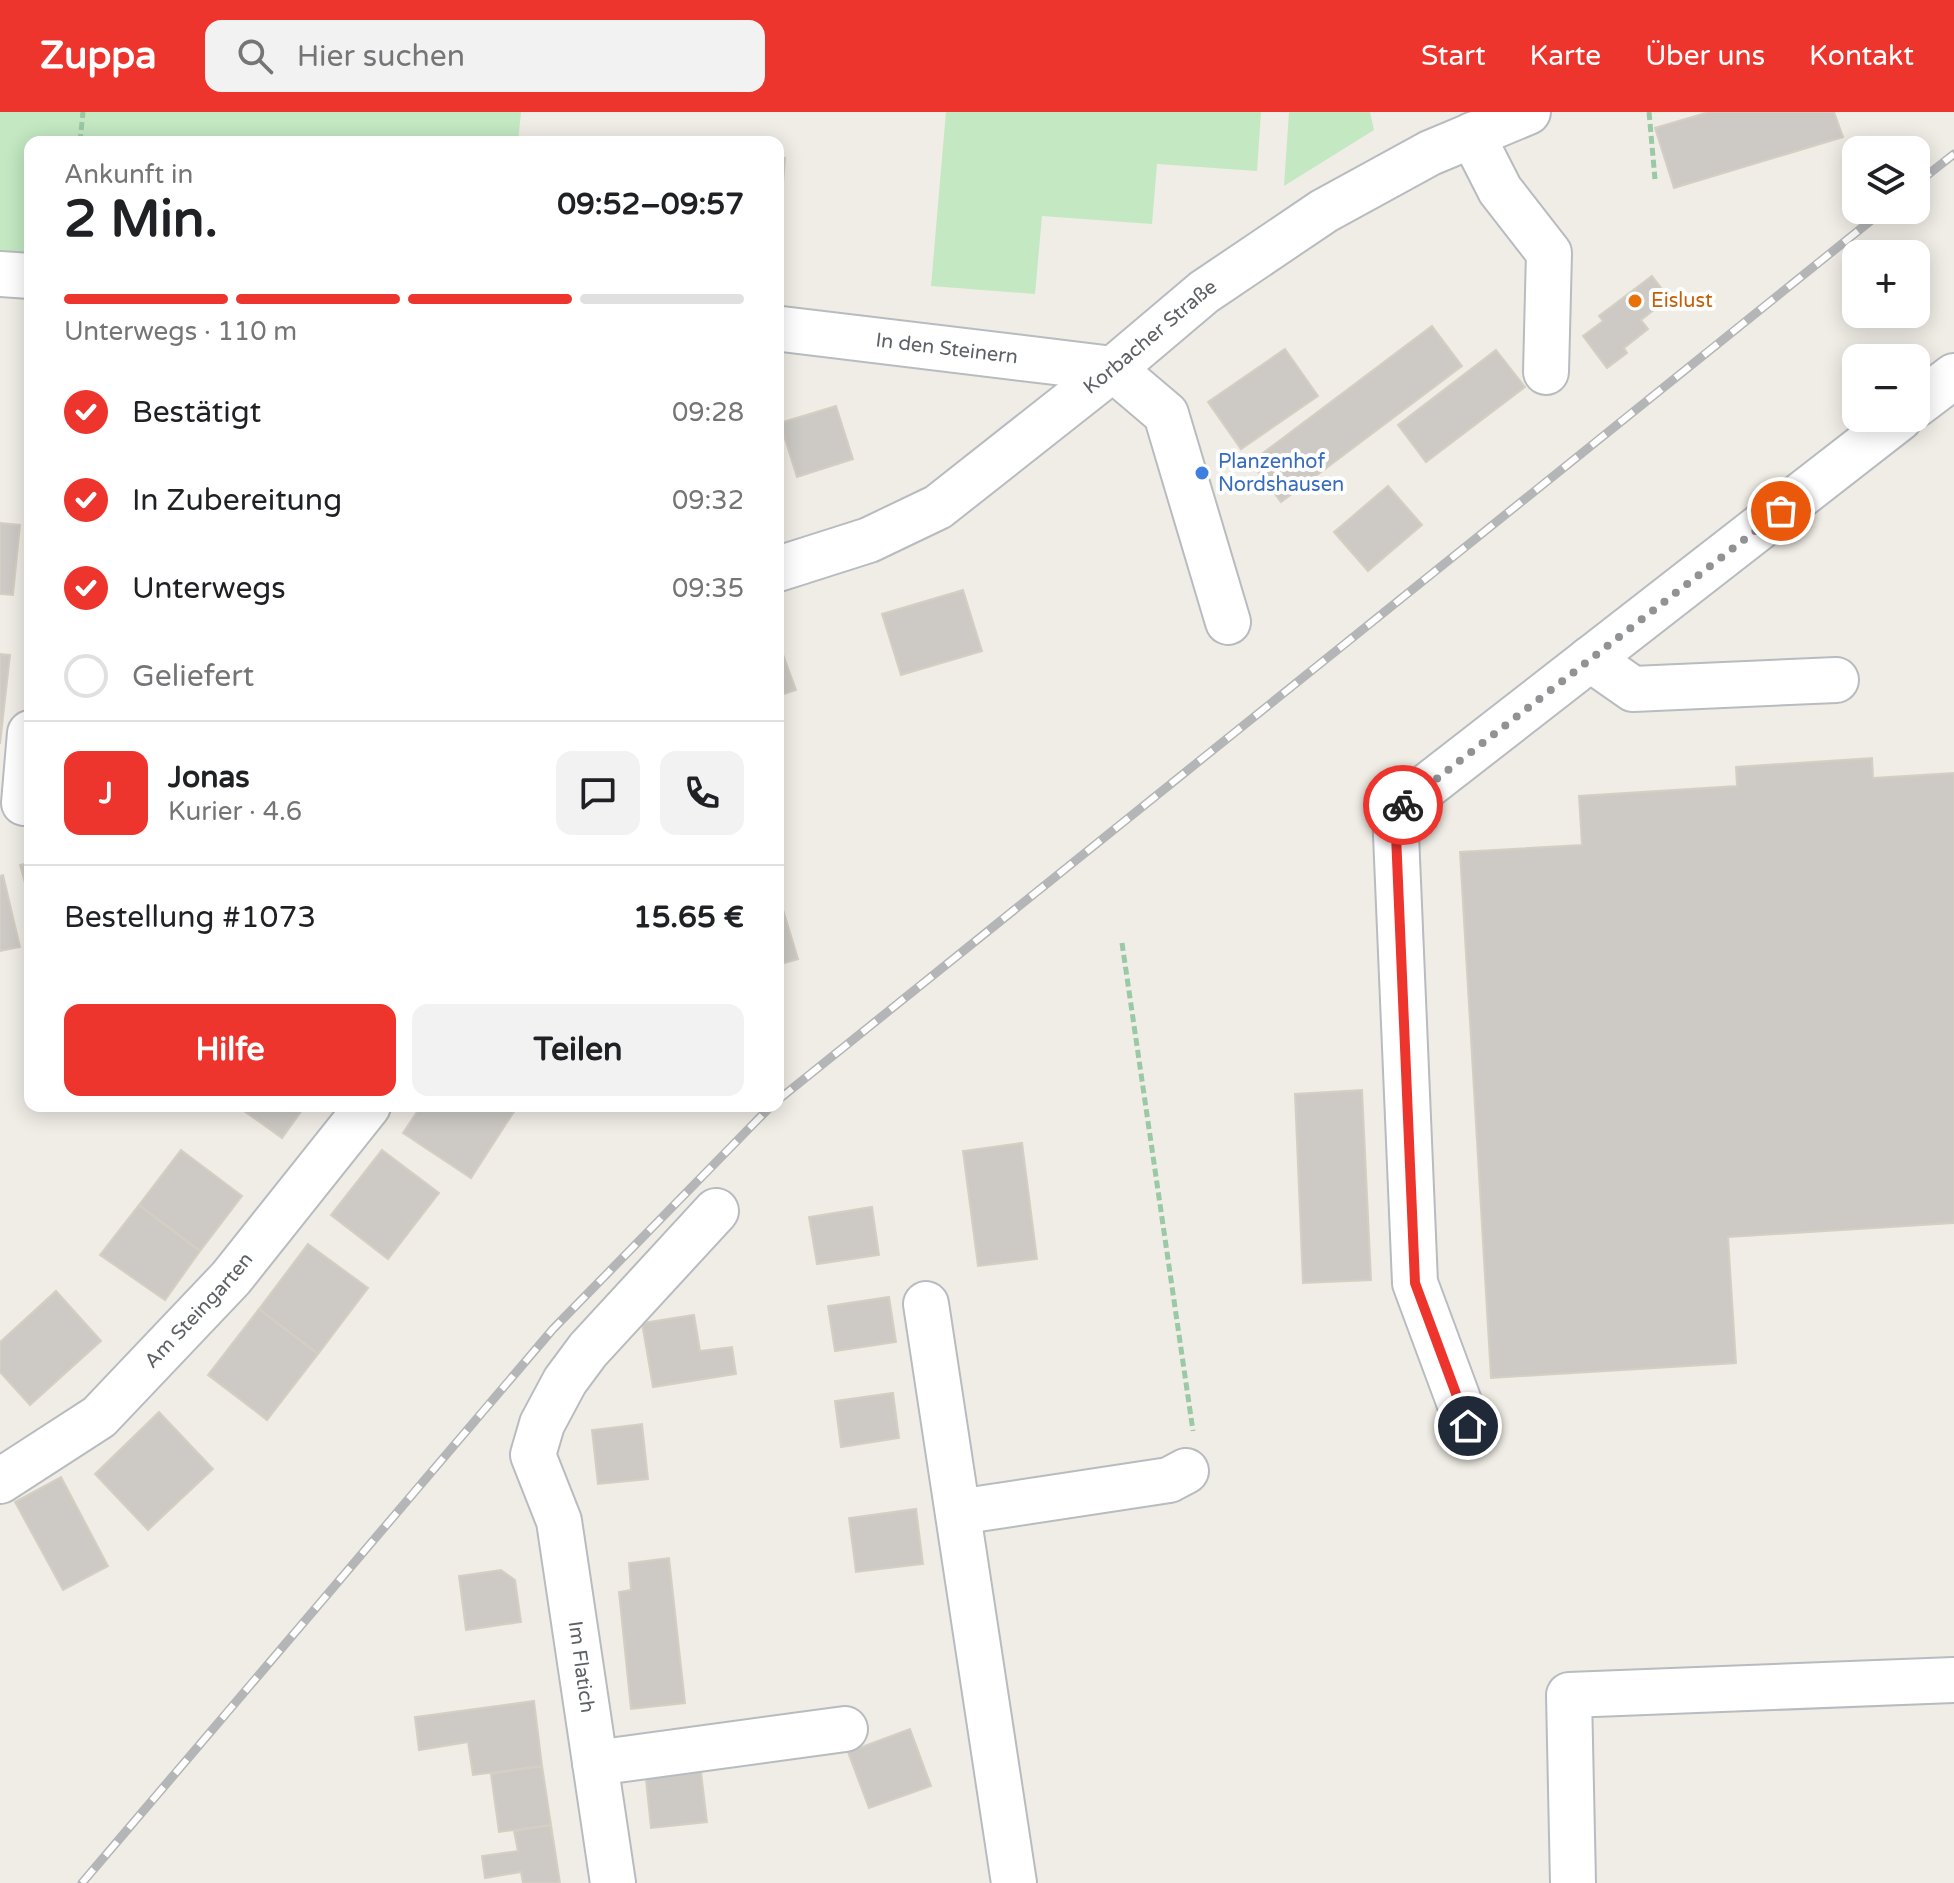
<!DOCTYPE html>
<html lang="de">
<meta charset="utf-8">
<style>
body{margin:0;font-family:"Varela Round",sans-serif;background:#f2f2f2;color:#202124;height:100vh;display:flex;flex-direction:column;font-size:30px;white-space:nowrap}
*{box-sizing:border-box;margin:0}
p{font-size:26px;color:#757577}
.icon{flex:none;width:44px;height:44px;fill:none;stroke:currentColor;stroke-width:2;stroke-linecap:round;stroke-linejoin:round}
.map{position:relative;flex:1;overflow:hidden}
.sheet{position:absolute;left:24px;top:24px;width:760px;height:976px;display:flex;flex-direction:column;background:#fff;border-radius:16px;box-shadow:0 4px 20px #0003}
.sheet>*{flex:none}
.controls{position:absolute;left:1842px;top:24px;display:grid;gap:16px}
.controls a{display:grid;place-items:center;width:88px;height:88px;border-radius:16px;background:#fff;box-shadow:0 4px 20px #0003;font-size:40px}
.pin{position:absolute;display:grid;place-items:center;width:68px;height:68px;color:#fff;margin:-34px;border:4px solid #fff;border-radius:50%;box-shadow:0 2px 8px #0007}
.courier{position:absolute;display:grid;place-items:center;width:80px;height:80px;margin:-40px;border:6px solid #ee352d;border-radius:50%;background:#fff;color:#222;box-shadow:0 2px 10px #0007}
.summary em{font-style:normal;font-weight:700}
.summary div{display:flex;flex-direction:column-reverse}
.summary{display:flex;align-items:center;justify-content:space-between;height:136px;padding:0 40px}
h1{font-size:52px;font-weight:700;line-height:60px}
.bar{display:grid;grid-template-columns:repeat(4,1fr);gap:12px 8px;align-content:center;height:96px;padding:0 40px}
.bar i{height:10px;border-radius:6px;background:#e0e0e0}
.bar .current{background:#ee352d}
.bar p{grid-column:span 4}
.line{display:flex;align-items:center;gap:20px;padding:0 40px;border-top:2px solid #e0e0e0}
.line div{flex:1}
.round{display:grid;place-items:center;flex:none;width:84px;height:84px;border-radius:16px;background:#f2f2f2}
ol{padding:0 40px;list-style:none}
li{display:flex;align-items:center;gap:24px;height:88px}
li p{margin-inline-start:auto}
li .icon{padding:8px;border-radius:50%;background:#ee352d;color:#fff;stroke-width:4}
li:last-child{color:#757577}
li i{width:44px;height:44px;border:4px solid #e0e0e0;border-radius:50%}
.cta{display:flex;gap:16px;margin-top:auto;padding:16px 40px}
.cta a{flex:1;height:92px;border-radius:16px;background:#ee352d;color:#fff;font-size:32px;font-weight:700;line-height:92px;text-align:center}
.cta a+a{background:#f2f2f2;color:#202124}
header{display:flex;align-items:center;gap:48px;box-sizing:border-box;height:112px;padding:0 40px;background:#ee352d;color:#fff}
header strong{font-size:38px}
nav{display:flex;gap:44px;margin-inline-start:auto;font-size:28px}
.search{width:560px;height:72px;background:#f2f2f2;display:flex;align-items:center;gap:20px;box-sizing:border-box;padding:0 28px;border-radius:16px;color:#757577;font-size:30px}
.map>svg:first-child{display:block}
.green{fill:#c3e8c2}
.building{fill:#cdcac5;stroke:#d5cfc3;stroke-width:2}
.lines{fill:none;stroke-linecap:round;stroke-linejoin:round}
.minor-casing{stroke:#b8bbbf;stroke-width:48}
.path{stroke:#9ac9a6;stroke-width:5;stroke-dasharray:8 4;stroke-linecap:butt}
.minor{stroke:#fff;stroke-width:44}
.rail-casing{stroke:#b4b5b6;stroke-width:9}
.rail{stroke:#fff;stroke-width:6;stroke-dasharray:18;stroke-linecap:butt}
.done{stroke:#909293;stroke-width:8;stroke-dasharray:0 14.4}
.route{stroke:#ee352d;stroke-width:10}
.food-dot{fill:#e8710a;stroke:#fff;stroke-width:3}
.shop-dot{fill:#3f7fe0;stroke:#fff;stroke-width:3}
.labels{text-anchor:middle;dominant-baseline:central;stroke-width:8;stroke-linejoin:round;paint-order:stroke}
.food-label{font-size:20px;fill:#c56008;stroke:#fff;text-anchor:start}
.street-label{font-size:20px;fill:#5d6166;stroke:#fff}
.shop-label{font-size:20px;fill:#366cbe;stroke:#fff;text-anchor:start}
</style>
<header>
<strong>Zuppa</strong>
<div class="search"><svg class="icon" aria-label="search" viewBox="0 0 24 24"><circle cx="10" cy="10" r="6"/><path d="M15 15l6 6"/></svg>Hier suchen</div>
<nav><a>Start</a><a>Karte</a><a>Über uns</a><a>Kontakt</a></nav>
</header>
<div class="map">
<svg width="1954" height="1771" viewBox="0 0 1954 1771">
<rect width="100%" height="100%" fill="#f0ede6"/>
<!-- green -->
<path class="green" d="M0,0H521L518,30H30V142L0,140Z
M946,0H1261L1257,59L1157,52L1152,112L1042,104L1035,182L931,174Z
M1289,0H1370L1374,18L1284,74Z"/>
<!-- building -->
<path class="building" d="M1709,0H1834L1843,25L1674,76L1655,16Z
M778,45L785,46L779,119H778Z
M1652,164L1669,186L1641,208L1648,217L1624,236L1627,241L1607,256L1583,224L1603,209L1599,204Z
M1432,214L1462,254L1281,390L1251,350Z
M1285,237L1318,284L1241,337L1208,290Z
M1496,238L1525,275L1426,350L1398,313Z
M836,294L853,347L797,365L780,311Z
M1388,374L1422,413L1368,459L1334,420Z
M0,411L20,413L13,483L0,482Z
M963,478L982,539L901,563L882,502Z
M778,529L796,578L778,584Z
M0,542L10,543L0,632Z
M1872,646L1873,666L1954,661V1111L1728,1125L1736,1251L1491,1266L1460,740L1582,733L1579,684L1737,674L1736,655Z
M30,751V789L20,753Z
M3,763L20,835L0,839V764Z
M778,781L798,847L778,853Z
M1362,978L1371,1168L1303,1171L1295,982Z
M237,994H305L282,1026Z
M421,994H509L515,998L471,1066L403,1021Z
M1022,1031L1037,1147L978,1154L963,1039Z
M181,1038L242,1084L200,1139L139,1093Z
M382,1038L439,1081L388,1147L331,1103Z
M139,1093L200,1139L165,1188L100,1143Z
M872,1095L879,1143L817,1152L809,1105Z
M308,1132L368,1176L318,1242L259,1197Z
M56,1179L101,1229L30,1293L0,1260V1230Z
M889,1185L896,1230L835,1239L828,1194Z
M259,1197L318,1242L267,1308L208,1263Z
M694,1203L700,1239L732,1235L736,1262L653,1275L642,1211Z
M893,1281L899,1326L841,1335L835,1289Z
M159,1300L213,1357L148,1418L95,1362Z
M642,1312L648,1367L598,1372L592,1318Z
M61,1365L108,1454L63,1478L15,1390Z
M916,1397L923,1452L856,1460L849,1406Z
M669,1446L685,1591L631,1597L619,1480L631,1478L629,1451Z
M501,1458L515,1468L521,1510L466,1518L459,1464Z
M534,1589L542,1654L473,1663L468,1630L419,1638L415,1605Z
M910,1617L931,1674L869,1696L848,1640Z
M700,1652L707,1710L651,1716L645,1658Z
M542,1654L551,1713L499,1720L491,1662Z
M551,1713L560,1771H523L521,1760L485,1766L482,1744L518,1739L514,1719Z"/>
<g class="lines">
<defs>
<g id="minor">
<path d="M1472,23L1500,78L1549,141L1546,260"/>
<path d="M0,162L30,164"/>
<path id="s1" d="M782,217L1113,257L1166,302L1228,510"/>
<path d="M1916,293L1954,264"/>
<path id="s2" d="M778,457L869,428L938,395L1113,257L1204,180L1324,99L1430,41L1528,0"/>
<path d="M1590,547L1633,577L1836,568"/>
<path d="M24,691L30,621"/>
<path d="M926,1192L1014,1771"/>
<path d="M1468,1314L1415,1171L1395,699L1900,306"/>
<path id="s3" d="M0,1369L99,1305L231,1166L368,994"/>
<path d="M958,1400L1169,1368L1186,1359"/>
<path d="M595,1651L845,1617"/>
<path d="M613,1771L559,1409L533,1343L542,1312L565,1269L588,1238L716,1099"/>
<path d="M1573,1771L1569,1583L1954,1568"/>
</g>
</defs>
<!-- minor casing -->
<use href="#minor" class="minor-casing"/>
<!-- path -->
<path class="path" d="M1649,0L1655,67
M80,30L83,0
M1122,831L1193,1319"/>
<!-- minor -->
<use href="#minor" class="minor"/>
<defs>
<path id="rail" d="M1916,72L1954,42
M778,988L1884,98
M82,1771L553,1217L771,994"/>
</defs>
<!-- rail casing -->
<use href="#rail" class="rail-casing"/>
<!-- rail -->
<use href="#rail" class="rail"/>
</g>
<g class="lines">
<!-- done -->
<path class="done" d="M1403,693L1781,399"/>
<!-- route -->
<path class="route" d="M1403,693L1395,699L1415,1171L1468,1314"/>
</g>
<!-- markers -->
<circle class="food-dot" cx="1635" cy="189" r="8"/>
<circle class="shop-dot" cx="1202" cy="361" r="8"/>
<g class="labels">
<!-- food labels -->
<g class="food-label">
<text x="1651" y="189">Eislust</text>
</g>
<!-- street labels -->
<g class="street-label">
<text stroke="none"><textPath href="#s2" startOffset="444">Korbacher Straße</textPath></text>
<text stroke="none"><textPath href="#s1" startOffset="166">In den Steinern</textPath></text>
<text stroke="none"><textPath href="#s3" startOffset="264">Am Steingarten</textPath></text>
<text transform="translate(581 1555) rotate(82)">Im Flatich</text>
</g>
<!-- shop labels -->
<g class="shop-label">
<text x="1218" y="350">Planzenhof<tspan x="1218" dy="23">Nordshausen</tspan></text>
</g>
</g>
</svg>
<div class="controls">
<a><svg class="icon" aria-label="layers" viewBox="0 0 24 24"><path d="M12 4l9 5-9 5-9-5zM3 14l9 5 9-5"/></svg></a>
<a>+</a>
<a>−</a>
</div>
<div class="pin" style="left:1781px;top:399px;background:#ea580c"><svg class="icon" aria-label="bag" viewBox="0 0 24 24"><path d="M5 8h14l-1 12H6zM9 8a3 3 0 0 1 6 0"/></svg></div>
<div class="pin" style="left:1468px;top:1314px;background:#1f2937"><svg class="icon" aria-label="home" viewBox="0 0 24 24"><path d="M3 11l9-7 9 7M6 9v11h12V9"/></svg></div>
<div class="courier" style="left:1403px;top:693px"><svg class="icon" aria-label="bike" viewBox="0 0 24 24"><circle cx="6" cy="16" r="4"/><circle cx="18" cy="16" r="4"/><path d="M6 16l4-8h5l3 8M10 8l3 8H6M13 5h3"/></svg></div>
<section class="sheet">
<div class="summary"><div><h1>2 Min.</h1><p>Ankunft in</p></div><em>09:52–09:57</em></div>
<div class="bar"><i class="current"></i><i class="current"></i><i class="current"></i><i></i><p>Unterwegs · 110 m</p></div>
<ol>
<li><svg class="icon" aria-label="check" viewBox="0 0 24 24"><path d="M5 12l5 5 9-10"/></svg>Bestätigt<p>09:28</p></li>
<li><svg class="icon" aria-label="check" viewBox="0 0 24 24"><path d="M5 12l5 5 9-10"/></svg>In Zubereitung<p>09:32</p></li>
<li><svg class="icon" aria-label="check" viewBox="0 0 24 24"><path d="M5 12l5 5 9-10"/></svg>Unterwegs<p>09:35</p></li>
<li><i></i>Geliefert</li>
</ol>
<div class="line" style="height:144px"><b class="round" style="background:#ee352d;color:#fff">J</b><div><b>Jonas</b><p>Kurier · 4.6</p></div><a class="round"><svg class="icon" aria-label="chat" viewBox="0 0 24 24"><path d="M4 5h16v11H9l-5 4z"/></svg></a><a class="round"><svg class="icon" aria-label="phone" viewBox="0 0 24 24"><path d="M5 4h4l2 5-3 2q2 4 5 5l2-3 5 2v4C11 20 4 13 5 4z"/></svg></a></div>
<div class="line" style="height:104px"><div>Bestellung #1073</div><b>15.65 €</b></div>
<div class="cta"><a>Hilfe</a><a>Teilen</a></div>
</section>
</div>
